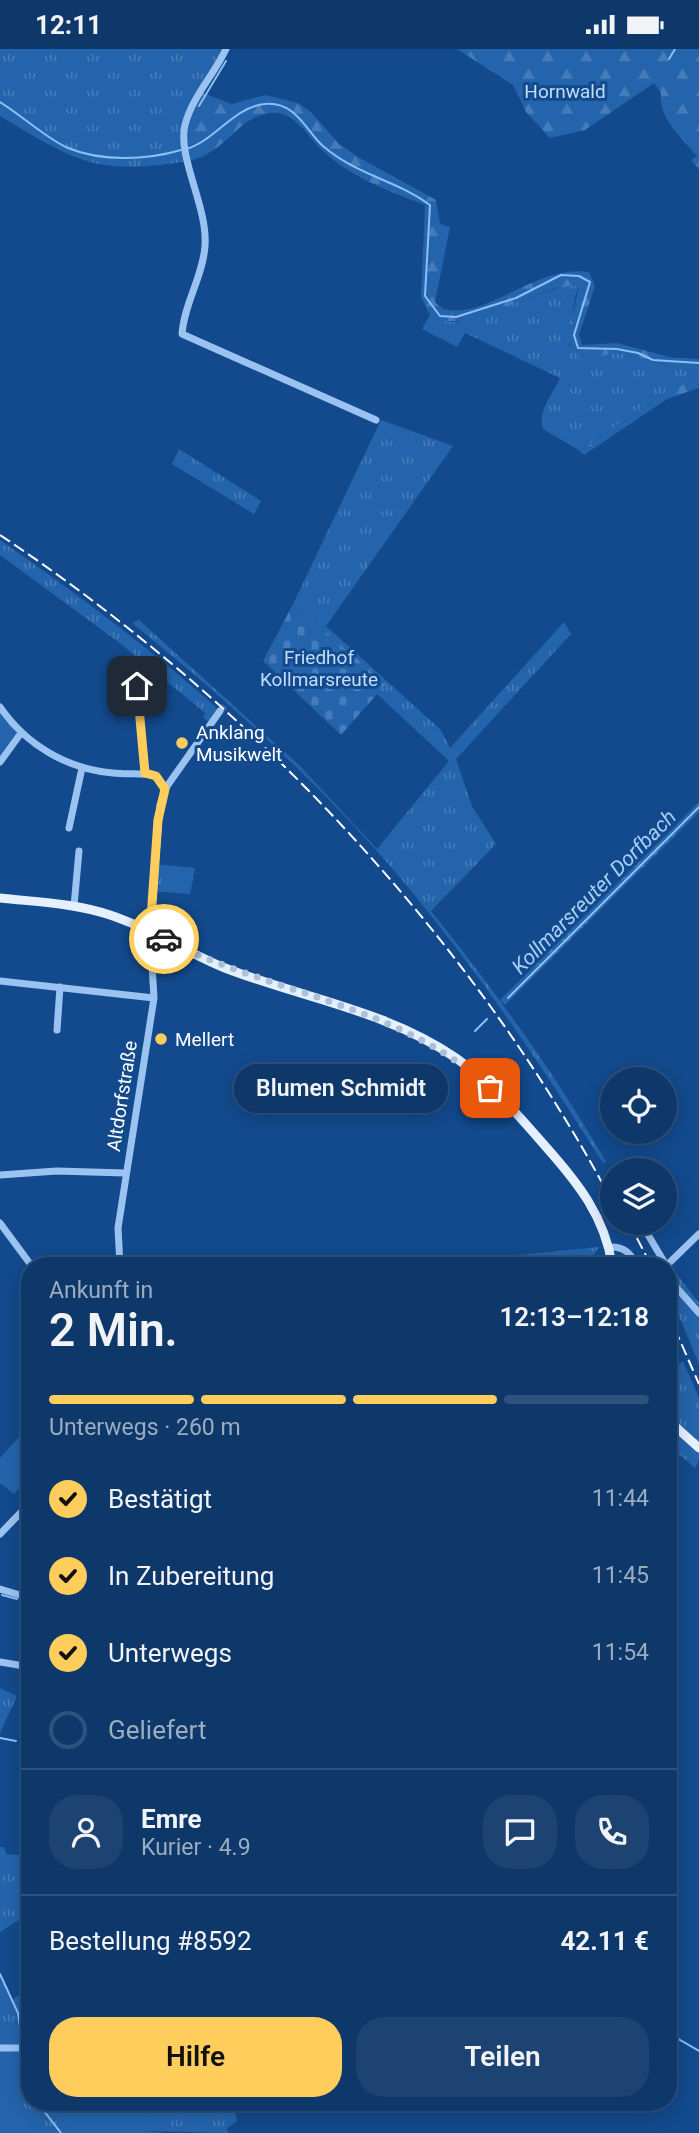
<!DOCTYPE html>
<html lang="de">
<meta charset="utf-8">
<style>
body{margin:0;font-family:Roboto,sans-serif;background:#1c4372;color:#f1f3f6;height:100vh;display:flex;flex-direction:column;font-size:26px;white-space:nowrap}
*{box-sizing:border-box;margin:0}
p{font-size:23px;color:#9bacc1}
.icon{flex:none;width:38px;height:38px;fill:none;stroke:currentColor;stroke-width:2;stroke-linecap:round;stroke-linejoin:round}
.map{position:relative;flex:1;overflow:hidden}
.side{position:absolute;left:21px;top:1208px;width:656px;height:854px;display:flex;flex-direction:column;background:#0e386a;border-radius:28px;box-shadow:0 4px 18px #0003,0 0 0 2px #2e527e}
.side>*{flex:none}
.tools{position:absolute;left:600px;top:1018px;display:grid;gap:14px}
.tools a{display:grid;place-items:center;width:77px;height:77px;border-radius:50%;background:#0e386a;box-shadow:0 4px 18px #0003,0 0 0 2px #2e527e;font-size:35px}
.pin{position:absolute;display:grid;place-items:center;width:60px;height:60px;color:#fff;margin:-30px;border-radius:14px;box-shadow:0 4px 10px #0006}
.courier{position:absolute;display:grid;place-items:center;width:70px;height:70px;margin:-35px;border:5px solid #ffcd5b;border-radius:50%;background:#fff;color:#222;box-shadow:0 2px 9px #0007}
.bubble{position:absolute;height:49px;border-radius:24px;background:#0e386a;box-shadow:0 4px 18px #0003,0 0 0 2px #2e527e;font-size:23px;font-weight:600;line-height:49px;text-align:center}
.overview em{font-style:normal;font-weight:600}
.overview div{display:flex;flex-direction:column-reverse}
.overview{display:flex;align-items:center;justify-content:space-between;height:119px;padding:0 28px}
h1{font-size:46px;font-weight:600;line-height:52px}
.bar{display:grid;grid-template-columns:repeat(4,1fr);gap:10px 7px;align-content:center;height:84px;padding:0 28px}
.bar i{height:9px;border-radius:5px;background:#2e527e}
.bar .selected{background:#ffcd5b}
.bar p{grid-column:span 4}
.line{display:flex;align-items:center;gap:18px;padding:0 28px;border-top:2px solid #2e527e}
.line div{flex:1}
.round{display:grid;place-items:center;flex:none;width:74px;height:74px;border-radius:28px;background:#1c4372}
ol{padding:0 28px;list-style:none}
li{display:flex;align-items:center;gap:21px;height:77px}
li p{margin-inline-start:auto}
li .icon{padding:7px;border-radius:50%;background:#ffcd5b;color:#111;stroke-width:4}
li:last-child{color:#9bacc1}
li i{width:38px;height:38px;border:4px solid #2e527e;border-radius:50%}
.cta{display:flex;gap:14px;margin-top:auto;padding:14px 28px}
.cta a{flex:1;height:80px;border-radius:28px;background:#ffcd5b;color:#111;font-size:28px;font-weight:600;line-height:80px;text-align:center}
.cta a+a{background:#1c4372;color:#f1f3f6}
.status{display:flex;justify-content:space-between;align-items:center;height:49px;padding:0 35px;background:#0e386a;direction:ltr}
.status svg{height:19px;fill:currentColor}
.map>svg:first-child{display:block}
.grass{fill:url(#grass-tufts)}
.forest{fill:url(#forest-firs)}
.wetland{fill:url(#wetland-marsh)}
.cemetery{fill:url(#cemetery-stones)}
.green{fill:#2464ac}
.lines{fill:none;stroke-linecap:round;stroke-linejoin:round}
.stream{stroke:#8dbef5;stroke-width:2}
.minor-tunnel{stroke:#36659e;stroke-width:7;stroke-dasharray:7 3.5;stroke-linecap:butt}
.minor{stroke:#9bc3f1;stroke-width:7}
.major{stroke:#e5f0ff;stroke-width:9}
.rail{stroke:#fff;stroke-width:2;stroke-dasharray:12 5;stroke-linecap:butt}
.done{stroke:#acc0d7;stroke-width:7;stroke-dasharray:0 12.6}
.route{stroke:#ffcd5b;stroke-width:9}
.poi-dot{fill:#ffcd5b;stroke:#124a8d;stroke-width:2.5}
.labels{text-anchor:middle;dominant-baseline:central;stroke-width:6;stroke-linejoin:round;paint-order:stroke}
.park-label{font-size:19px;fill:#c2ddfc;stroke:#124a8d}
.poi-label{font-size:19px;fill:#fff;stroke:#124a8d;text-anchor:start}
.street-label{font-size:19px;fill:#fff;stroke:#124a8d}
.water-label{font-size:21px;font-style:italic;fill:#a7cdf8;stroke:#124a8d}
</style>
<div class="status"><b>12:11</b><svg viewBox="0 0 49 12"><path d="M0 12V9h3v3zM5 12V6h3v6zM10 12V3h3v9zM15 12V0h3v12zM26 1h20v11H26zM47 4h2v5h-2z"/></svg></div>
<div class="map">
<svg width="699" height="2084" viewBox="0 0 699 2084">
<defs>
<pattern id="grass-tufts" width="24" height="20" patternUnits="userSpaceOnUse" patternTransform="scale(1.75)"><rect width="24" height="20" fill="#2464ac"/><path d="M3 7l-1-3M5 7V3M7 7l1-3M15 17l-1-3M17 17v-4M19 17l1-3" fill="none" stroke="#457bb8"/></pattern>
<pattern id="forest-firs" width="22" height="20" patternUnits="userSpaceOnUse" patternTransform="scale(1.75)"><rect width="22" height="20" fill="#2464ac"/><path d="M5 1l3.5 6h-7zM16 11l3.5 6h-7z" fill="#457bb8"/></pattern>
<pattern id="wetland-marsh" width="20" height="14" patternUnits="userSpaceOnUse" patternTransform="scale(1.75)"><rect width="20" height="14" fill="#2464ac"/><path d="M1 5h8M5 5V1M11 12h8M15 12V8" fill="none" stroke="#457bb8"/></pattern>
<pattern id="cemetery-stones" width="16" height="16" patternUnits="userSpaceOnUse" patternTransform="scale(1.75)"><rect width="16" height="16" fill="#2464ac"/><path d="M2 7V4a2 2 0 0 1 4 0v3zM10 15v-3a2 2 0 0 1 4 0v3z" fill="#457bb8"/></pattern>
</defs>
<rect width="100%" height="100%" fill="#124a8d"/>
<!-- grass -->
<path class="grass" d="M0,0H226L200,43L188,112C96,127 77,113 0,67Z
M567,236H578L569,279V297L625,305L699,324V332L674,337L580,402L543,380C537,362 553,345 560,329L465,284L457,298L422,280L430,266L441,272L458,273Z
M381,371L453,397L326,577L441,681L450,699L564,573L571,585L456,710L472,757L496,795L431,862C495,942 555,1024 606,1113L603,1114C529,997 450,880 355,778C286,704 211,638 132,574L139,571L298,715L377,800L449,712L377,645L386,635L293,555Z
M179,400L261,452L254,465L172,415Z
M0,491C76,544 150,599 219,661L209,673L203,668L205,664L121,595L0,506Z
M154,815L195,819L190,845L153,842Z
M599,1198L587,1216H554L518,1206Z
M669,1215L699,1254V1315L671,1248L676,1244L669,1232Z
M683,1312L699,1349V1411L695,1419L669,1397L668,1324Z
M0,1639L17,1647L0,1684Z
M0,1798H4L6,1805L30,1807V1852H25L22,1859L30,1864L0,1883Z
M0,1925L12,1951L25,1942L30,1928V2053H47L73,2084H34L21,2050L15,2000L0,1999Z
M140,2053H224L236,2066L237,2072L227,2079L228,2084L147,2082L146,2056Z"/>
<!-- forest -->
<path class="forest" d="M457,0H699V121L691,111L697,107C682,89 658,69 661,44L654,34L585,81L550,89L526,63L513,36Z
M200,43L232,55L265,46L298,54L311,63L339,95L358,108L436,151L440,175L450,178L435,253L443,260C487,271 536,215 589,223L595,237L579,286L582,296L617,294L673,309L699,310V324L625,305L612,304L585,312C552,290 578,266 578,236L556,239L465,272H441L430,266L421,248L425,156C389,142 349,128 321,100C305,84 292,58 265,65C235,72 226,104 188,112L184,88Z
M699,332V339L667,350L584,406L580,402L674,337Z"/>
<!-- wetland -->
<path class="wetland" d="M699,753V763L505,956L500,951Z"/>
<!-- cemetery -->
<path class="cemetery" d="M293,555L386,635L341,686L263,612Z"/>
<!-- green -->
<path class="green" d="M0,663L17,683L0,706Z
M30,1376V1409L26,1413L30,1416V1427L14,1445L0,1434V1409Z
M0,1999L15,2000L21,2050L34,2084H0Z
M47,2053H140L146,2056L147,2082L167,2084H73Z"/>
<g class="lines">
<!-- stream -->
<path class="stream" d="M669,10L675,0
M0,53C21,66 47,90 68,99C102,113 147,111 181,101
M199,57L226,12
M186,100C215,92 233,58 265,55C296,52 306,82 323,97C358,127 396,131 430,156L425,247L440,267L456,268L516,249L561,226L579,227L590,233L574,286L578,299L617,300L638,304L653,311L699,314
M508,949L699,758
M475,982L487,970
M2,1546L17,1550
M29,1553H30
M0,1689L16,1692
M0,1925L18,1964L23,1998
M668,1984L699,2002
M24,2004L30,2043
M37,2053L61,2084"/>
<!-- minor-tunnel -->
<path class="minor-tunnel" d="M220,662L229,652"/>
<!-- minor -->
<path class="minor" d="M226,0C214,26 192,48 185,76C177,108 208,158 205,197C203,227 184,255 182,285L376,371
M137,637L145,724
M0,658C26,696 67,720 113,724C128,726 142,723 156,727L165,740
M0,713L21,684
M69,779L82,719
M74,857L79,802
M0,932L154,949
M57,981L60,938
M0,1126L57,1122L125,1124
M0,1174L31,1216
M641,1174L666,1216
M609,1198C624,1197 630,1204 637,1216
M120,1216L118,1179L154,949L150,883L160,756L165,740L220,662
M667,1216L699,1185
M668,1222L676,1238L699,1264
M0,1485L30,1454
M0,1540L30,1549
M0,1613L30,1618
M30,1928L24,1949L30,1974
M0,1999H30"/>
<!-- major -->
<path class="major" d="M0,849C36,853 75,854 110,866C150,879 186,903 225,919C302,949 386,961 456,1009C490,1033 519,1067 546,1098C578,1134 605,1168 612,1216
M668,1371L699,1399"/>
<!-- rail -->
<path class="rail" d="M0,486C251,653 470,886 612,1152
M629,1174L651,1216
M668,1264L699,1335"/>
</g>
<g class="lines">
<!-- done -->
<path class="done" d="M164,890C271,945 399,955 490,1039"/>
<!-- route -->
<path class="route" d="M137,637L145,724L156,727L165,740L158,771L150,883L164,890"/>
</g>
<!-- markers -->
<g class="poi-dot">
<circle cx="182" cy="694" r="7"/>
<circle cx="161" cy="990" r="7"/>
</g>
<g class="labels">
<!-- park labels -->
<g class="park-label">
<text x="565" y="42">Hornwald</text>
<text x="319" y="608">Friedhof<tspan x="319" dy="22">Kollmarsreute</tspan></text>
</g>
<!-- poi labels -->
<g class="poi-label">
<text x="196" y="683">Anklang<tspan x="196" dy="22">Musikwelt</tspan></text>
<text x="175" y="990">Mellert</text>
</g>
<!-- street labels -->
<g class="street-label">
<text transform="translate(122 1047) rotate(-81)">Altdorfstraße</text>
</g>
<!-- water labels -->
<g class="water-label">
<text transform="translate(594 843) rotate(-45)">Kollmarsreuter Dorfbach</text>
</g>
</g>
</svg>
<div class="tools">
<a><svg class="icon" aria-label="locate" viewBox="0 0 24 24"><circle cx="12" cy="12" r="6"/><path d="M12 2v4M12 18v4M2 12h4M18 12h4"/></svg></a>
<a><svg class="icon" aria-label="layers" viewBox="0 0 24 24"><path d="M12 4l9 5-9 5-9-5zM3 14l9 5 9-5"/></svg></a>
</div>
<div class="pin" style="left:490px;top:1039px;background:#ea580c"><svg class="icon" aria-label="bag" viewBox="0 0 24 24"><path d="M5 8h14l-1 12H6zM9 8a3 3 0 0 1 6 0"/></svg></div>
<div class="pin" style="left:137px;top:637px;background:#1f2937"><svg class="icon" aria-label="home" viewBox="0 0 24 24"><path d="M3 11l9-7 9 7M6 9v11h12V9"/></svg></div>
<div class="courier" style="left:164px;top:890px"><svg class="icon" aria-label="car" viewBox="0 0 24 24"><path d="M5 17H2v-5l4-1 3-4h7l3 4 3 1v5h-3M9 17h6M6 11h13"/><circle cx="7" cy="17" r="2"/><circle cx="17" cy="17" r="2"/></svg></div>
<div class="bubble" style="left:234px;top:1015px;width:214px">Blumen Schmidt</div>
<section class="side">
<div class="overview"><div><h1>2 Min.</h1><p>Ankunft in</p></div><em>12:13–12:18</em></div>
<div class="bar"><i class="selected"></i><i class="selected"></i><i class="selected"></i><i></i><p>Unterwegs · 260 m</p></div>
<ol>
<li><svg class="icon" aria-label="check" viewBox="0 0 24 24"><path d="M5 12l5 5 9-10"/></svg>Bestätigt<p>11:44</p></li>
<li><svg class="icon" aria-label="check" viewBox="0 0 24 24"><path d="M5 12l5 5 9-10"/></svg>In Zubereitung<p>11:45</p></li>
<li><svg class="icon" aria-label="check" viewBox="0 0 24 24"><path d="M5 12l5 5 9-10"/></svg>Unterwegs<p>11:54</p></li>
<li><i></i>Geliefert</li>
</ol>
<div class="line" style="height:126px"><a class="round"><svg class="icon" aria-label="person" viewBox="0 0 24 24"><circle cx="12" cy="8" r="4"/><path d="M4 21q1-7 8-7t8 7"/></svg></a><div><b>Emre</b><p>Kurier · 4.9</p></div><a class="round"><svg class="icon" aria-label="chat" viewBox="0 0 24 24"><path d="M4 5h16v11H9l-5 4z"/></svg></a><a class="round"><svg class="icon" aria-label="phone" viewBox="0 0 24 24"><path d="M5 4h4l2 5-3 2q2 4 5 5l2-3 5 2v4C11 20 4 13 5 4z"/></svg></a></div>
<div class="line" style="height:91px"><div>Bestellung #8592</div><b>42.11 €</b></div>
<div class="cta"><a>Hilfe</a><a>Teilen</a></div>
</section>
</div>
